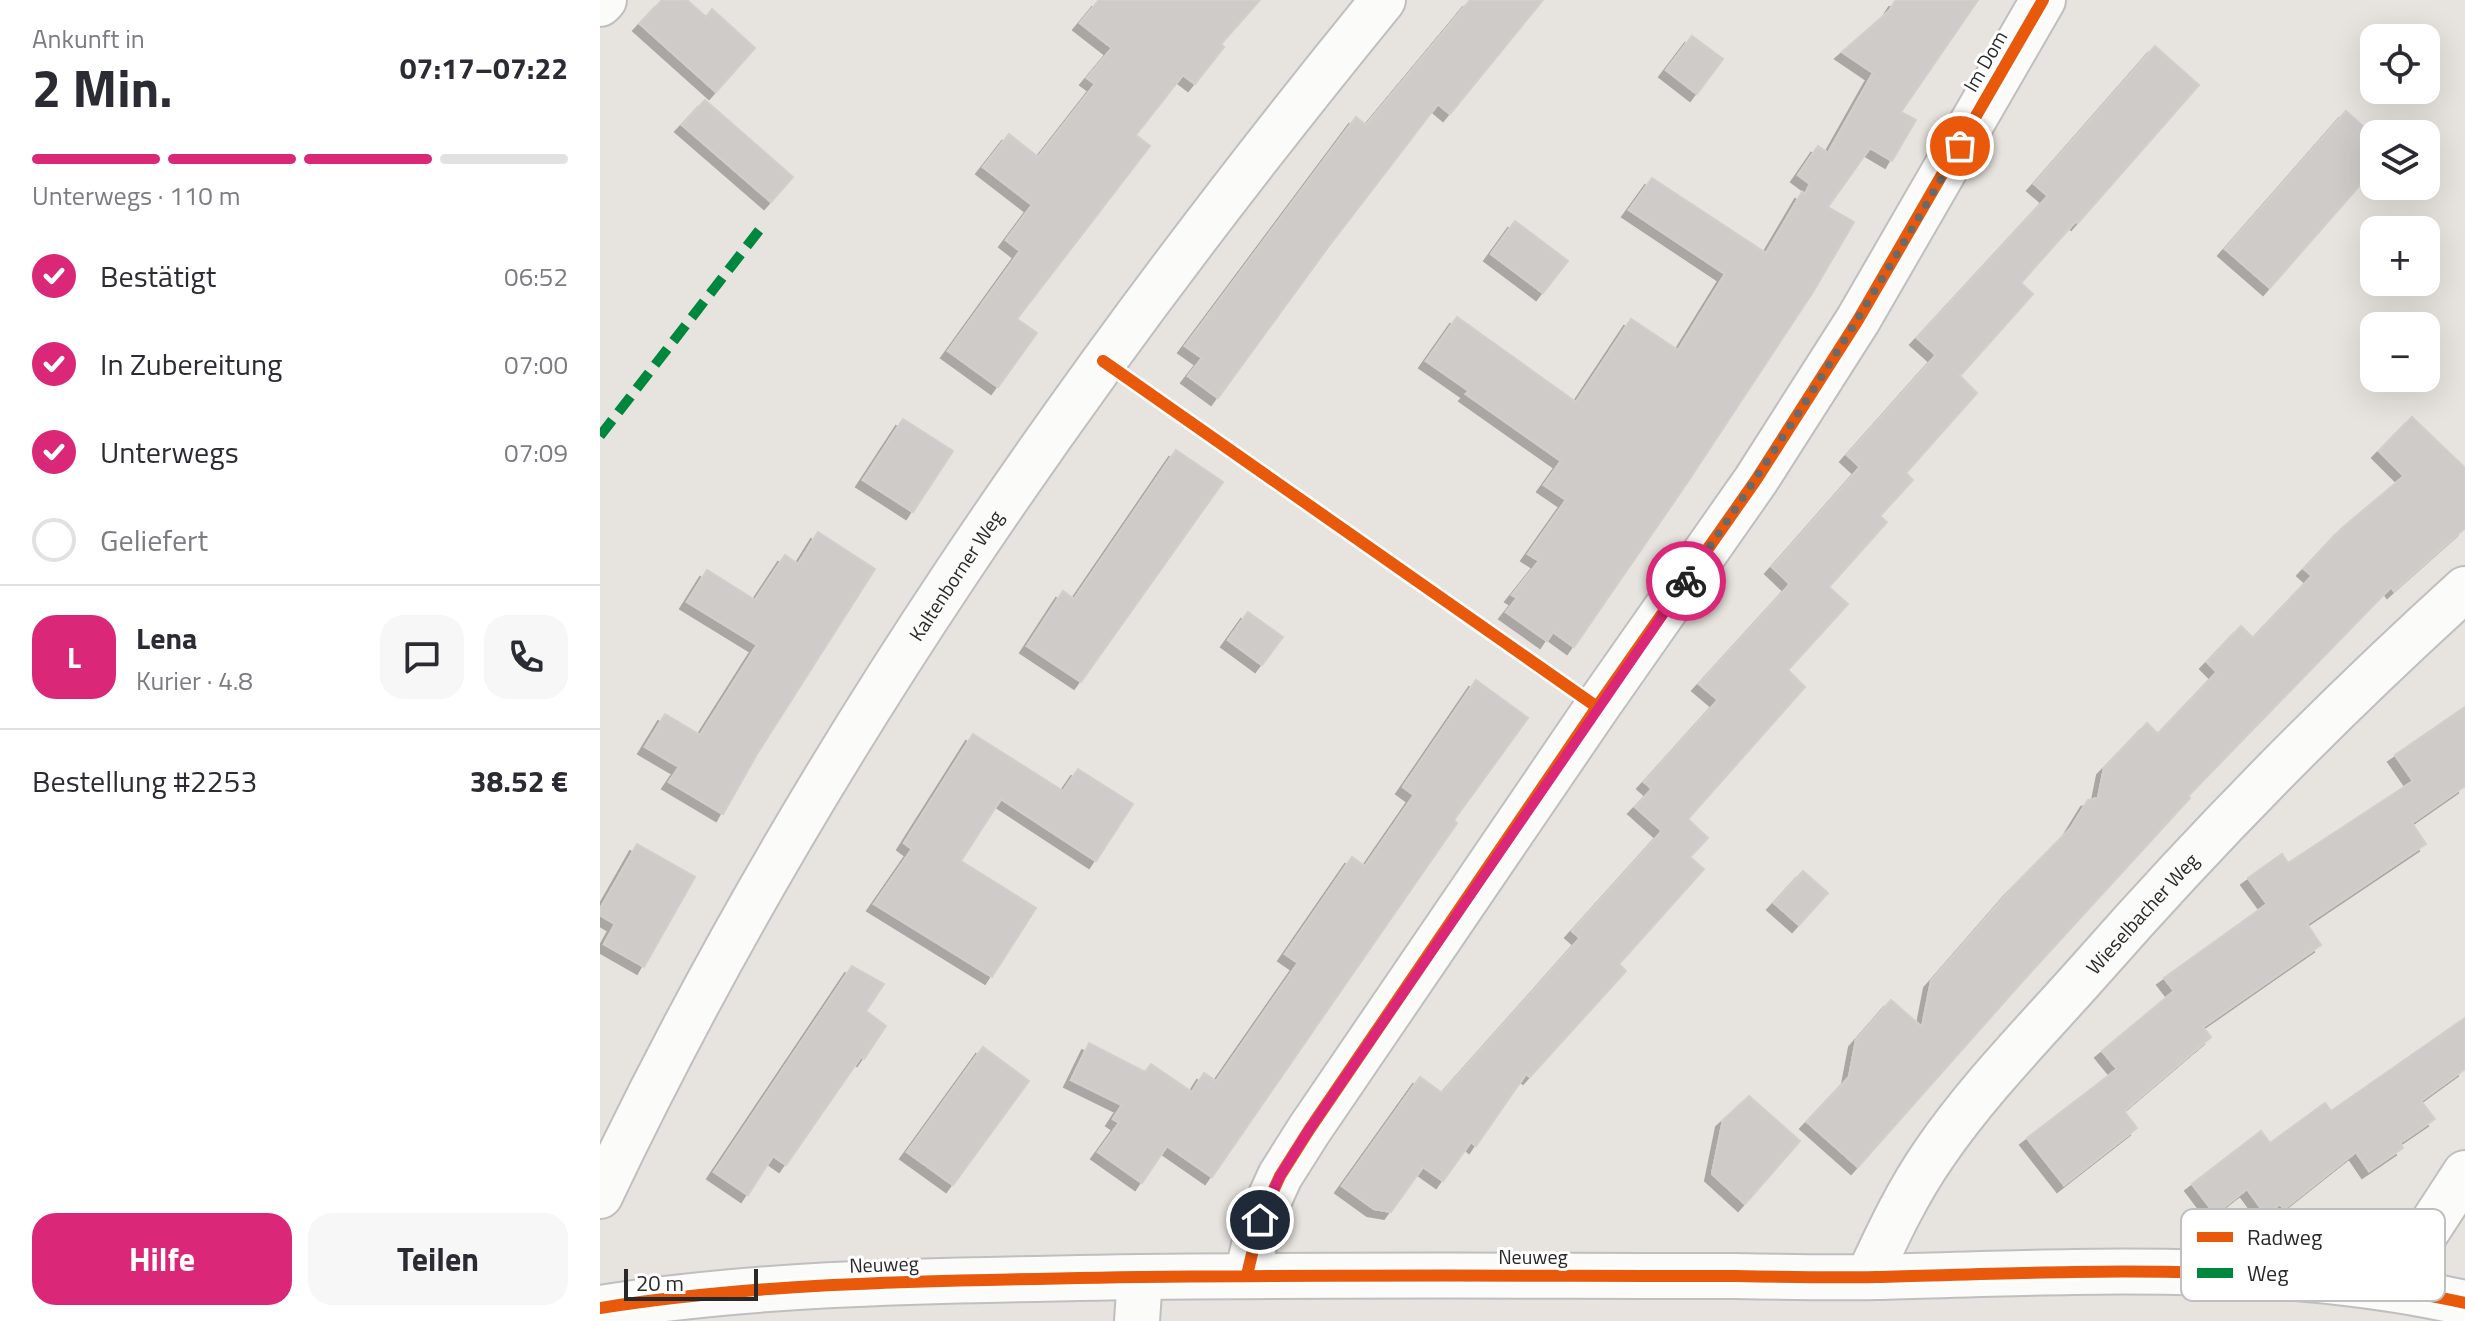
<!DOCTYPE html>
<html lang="de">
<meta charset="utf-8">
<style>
body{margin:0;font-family:"Titillium Web",sans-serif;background:#f7f7f7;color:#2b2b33;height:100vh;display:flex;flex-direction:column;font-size:30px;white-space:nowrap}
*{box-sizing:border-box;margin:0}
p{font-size:26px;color:#7c7c81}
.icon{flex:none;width:44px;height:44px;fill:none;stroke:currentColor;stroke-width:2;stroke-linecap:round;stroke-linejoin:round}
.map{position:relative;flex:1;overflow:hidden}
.panel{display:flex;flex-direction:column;background:#fff;width:600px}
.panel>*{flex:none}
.tools{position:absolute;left:1760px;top:24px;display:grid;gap:16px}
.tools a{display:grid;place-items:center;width:80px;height:80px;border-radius:16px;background:#fff;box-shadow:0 8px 32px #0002;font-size:40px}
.scale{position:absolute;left:24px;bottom:20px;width:134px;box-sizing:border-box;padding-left:8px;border:4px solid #292929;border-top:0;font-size:22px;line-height:28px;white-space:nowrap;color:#292929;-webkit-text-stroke:6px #fff;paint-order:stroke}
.pin{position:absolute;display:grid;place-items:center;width:68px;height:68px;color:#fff;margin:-34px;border:4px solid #fff;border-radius:50%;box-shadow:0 2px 8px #0007}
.courier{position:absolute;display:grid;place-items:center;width:80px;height:80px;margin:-40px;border:6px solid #db2777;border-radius:50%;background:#fff;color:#222;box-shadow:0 2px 10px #0007}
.overview em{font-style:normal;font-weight:700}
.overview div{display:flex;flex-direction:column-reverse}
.overview{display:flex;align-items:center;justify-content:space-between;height:136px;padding:0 32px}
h1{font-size:52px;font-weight:700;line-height:60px}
.bar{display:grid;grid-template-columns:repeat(4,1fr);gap:12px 8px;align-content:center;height:96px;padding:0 32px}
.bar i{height:10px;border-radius:6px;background:#e1e1e2}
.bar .current{background:#db2777}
.bar p{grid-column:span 4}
.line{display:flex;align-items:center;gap:20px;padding:0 32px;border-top:2px solid #e1e1e2}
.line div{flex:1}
.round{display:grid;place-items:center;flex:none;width:84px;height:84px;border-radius:24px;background:#f7f7f7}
ol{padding:0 32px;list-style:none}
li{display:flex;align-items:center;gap:24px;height:88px}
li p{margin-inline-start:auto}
li .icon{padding:8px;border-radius:50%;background:#db2777;color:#fff;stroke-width:4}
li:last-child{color:#7c7c81}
li i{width:44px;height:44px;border:4px solid #e1e1e2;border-radius:50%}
.cta{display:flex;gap:16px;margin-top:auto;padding:16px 32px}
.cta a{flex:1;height:92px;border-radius:24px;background:#db2777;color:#fff;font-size:32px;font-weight:700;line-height:92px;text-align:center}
.cta a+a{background:#f7f7f7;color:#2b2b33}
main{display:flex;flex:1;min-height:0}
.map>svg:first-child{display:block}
.building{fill:#cecbc8;stroke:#d2cfca;stroke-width:2;filter:url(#shadow)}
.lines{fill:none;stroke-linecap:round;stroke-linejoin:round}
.minor-casing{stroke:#c0bfc0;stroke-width:48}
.minor{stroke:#fbfbfa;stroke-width:44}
.quiet{stroke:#00873e;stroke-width:10;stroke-dasharray:20 10;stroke-linecap:butt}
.cycleway-casing{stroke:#fff;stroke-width:17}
.cycleway{stroke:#e8590c;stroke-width:12}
.done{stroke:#6c6a68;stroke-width:8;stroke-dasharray:0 14.4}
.route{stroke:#db2777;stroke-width:10}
.labels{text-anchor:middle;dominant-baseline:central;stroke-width:6;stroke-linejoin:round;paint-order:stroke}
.street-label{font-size:20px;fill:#292929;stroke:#fff}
.key{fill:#fff;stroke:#bfbfbf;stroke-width:2}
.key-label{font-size:22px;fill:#292929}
</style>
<main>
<section class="panel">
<div class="overview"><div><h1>2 Min.</h1><p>Ankunft in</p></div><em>07:17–07:22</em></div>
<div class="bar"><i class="current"></i><i class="current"></i><i class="current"></i><i></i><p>Unterwegs · 110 m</p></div>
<ol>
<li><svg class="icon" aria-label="check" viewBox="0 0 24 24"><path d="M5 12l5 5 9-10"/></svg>Bestätigt<p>06:52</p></li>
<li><svg class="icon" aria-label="check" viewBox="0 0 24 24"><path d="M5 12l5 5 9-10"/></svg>In Zubereitung<p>07:00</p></li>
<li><svg class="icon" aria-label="check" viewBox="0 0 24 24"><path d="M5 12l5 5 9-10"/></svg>Unterwegs<p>07:09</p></li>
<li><i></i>Geliefert</li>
</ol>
<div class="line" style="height:144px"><b class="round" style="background:#db2777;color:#fff">L</b><div><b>Lena</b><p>Kurier · 4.8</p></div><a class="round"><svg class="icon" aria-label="chat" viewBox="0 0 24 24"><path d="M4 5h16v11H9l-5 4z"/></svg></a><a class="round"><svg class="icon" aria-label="phone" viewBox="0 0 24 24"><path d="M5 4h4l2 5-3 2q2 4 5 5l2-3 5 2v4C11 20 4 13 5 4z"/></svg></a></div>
<div class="line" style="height:104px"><div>Bestellung #2253</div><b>38.52 €</b></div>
<div class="cta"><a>Hilfe</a><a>Teilen</a></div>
</section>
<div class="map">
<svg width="1865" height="1321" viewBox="0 0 1865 1321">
<defs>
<filter id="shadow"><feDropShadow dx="-7" dy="7" stdDeviation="0" flood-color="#0004"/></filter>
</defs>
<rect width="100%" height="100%" fill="#e7e3de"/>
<!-- building -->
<path class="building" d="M62,0H87L106,17L112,9L155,48L116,92L40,24Z
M499,0H660L621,44L624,47L595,84L583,75L536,135L550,146L417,319L437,333L398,387L348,351L420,251L406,240L432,205L383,167L409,134L438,157L495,84L487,78L512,48L480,23Z
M870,0H943L850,114L838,104L729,246L618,398L588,376L602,358L585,346L756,117L766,125Z
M1296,0H1378L1301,112L1316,120L1292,161L1270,148L1228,207L1254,222L1213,292L1087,483L974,647L953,632L947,641L906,612L917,598L912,595L939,561L928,554L966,500L944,485L961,461L866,394L869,391L826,361L857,317L976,402L1031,319L1078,350L1125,274L1029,210L1052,178L1166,253L1202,192L1205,194L1210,184L1198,175L1218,146L1228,153L1273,73L1242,52L1289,11Z
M1092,36L1123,59L1097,94L1066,70Z
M1555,46L1599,85L1478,223L1476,221L1421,283L1433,294L1360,376L1358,374L1377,393L1306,473L1313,480L1280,516L1287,522L1229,587L1248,604L1188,670L1205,687L1088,819L1108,838L1090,857L1104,869L1019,964L1026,971L930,1077L926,1074L876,1146L871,1142L843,1181L823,1167L791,1212L774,1209L742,1186L820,1077L842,1093L980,938L972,931L1062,831L1035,807L1052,789L1044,782L1118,700L1099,684L1190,584L1172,567L1260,467L1247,455L1336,355L1317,338L1448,196L1434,184Z
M105,100L193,177L171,202L82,125Z
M1746,111L1774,136V169L1670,288L1625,249Z
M915,221L968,261L943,293L891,254Z
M1812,417L1865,468V528L1794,591L1791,587L1588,796L1590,798L1429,974L1258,1167L1207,1122L1249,1077L1256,1040L1291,1000L1322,1027L1331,981L1412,888L1470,829L1488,800L1498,798L1504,768L1547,723L1558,734L1617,672L1607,662L1641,626L1653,638L1712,576L1704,569L1742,528L1804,476L1779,451Z
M303,419L353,451L313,512L263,480Z
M576,450L623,482L481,682L427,646L463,591L474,599Z
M218,532L275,569L157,754L123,814L69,782L79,767L45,747L65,714L100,735L157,645L87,602L107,570L155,600L185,555L198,564Z
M648,612L683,637L662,665L628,640Z
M876,680L928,718L854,820L857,823L612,1177L567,1146L542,1183L498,1152L519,1123L513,1119L522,1105L471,1080L489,1043L545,1072L551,1064L592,1092L604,1073L616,1081L698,963L685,954L752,857L765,866L814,795L803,787Z
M1865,707V786L1812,823L1826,844L1707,924L1721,945L1603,1027L1611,1037L1524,1111L1537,1128L1464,1185L1427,1138L1517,1069L1502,1051L1574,991L1564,978L1667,904L1648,878L1682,854L1688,863L1813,781L1795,755Z
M373,734L463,791L478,769L533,804L496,861L401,799L361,861L436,908L392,977L274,904L312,849L304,843Z
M37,844L95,877L44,967L4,944L15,924L0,915V909Z
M1203,871L1228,893L1199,925L1174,903Z
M252,966L284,984L266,1011L286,1026L264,1059L261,1057L186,1165L173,1156L148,1195L114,1172Z
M1865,1018V1069L1821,1101L1835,1119L1800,1143L1803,1148L1769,1171L1756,1152L1684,1209L1680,1204L1666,1215L1647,1189L1615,1214L1592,1184L1661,1131L1670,1143L1725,1103L1731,1111Z
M383,1047L429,1081L353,1185L307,1152Z
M1149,1096L1200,1141L1145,1204L1112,1174L1123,1120Z"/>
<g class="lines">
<defs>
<g id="minor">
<path d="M0,4L4,0"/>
<path id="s1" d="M0,1196C205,764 481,370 783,0"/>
<path d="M647,1275L660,1220L680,1176L709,1130L997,707L1156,480L1258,320L1443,0"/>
<path id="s2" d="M1268,1277C1288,1234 1307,1193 1334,1154C1379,1088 1438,1029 1491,969C1608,836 1734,708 1865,589"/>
<path d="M1804,1289L1818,1245L1865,1173"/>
<path d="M0,1308C157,1283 319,1281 478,1278C697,1274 916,1276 1135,1276C1182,1277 1229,1278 1276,1277C1472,1272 1672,1260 1865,1303"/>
<path d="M537,1321L540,1277"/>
</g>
</defs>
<!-- minor casing -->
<use href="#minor" class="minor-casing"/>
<!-- minor -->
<use href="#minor" class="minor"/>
<!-- quiet -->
<path class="quiet" d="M0,436L164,224"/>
<defs>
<path id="cycleway" d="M503,361L997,707
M647,1275L660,1220L680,1176L709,1130L997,707L1156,480L1258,320L1443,0
M0,1308C157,1283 319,1281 478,1278C697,1274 916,1276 1135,1276C1182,1277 1229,1278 1276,1277C1472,1272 1672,1260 1865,1303"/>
</defs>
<!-- cycleway casing -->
<use href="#cycleway" class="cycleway-casing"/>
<!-- cycleway -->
<use href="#cycleway" class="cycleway"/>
</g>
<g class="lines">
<!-- done -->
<path class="done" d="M1086,581C1184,440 1275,295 1360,146"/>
<!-- route -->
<path class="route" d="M660,1220L680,1176L709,1130L1086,581"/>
</g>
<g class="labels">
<!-- street labels -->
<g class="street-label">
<text transform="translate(1385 61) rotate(-60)">Im Dom</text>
<text stroke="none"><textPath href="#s1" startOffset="716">Kaltenborner Weg</textPath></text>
<text stroke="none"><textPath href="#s2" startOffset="458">Wieselbacher Weg</textPath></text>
<text x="933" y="1256">Neuweg</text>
<text transform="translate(284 1264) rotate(-2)">Neuweg</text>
</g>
</g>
<!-- legend -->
<rect x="1581" y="1209" width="264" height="92" rx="12" class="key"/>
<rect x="1597" y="1232" width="36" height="10" fill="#e8590c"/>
<rect x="1597" y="1268" width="36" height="10" fill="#00873e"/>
<g class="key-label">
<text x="1647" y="1245">Radweg</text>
<text x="1647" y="1281">Weg</text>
</g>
</svg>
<div class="tools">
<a><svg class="icon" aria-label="locate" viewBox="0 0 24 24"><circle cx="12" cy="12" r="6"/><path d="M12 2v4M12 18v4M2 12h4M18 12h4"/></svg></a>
<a><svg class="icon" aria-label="layers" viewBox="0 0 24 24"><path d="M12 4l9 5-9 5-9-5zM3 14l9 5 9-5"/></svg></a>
<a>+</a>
<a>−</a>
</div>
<div class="scale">20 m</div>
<div class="pin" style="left:1360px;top:146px;background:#ea580c"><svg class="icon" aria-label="bag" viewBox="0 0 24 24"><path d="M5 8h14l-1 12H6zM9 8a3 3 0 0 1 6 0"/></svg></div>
<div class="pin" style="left:660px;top:1220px;background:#1f2937"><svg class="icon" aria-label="home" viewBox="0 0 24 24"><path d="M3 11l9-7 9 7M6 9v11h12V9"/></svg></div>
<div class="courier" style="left:1086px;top:581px"><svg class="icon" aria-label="bike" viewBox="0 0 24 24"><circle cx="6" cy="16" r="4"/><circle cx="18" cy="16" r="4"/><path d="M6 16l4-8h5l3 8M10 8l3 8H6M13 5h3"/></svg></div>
</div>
</main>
